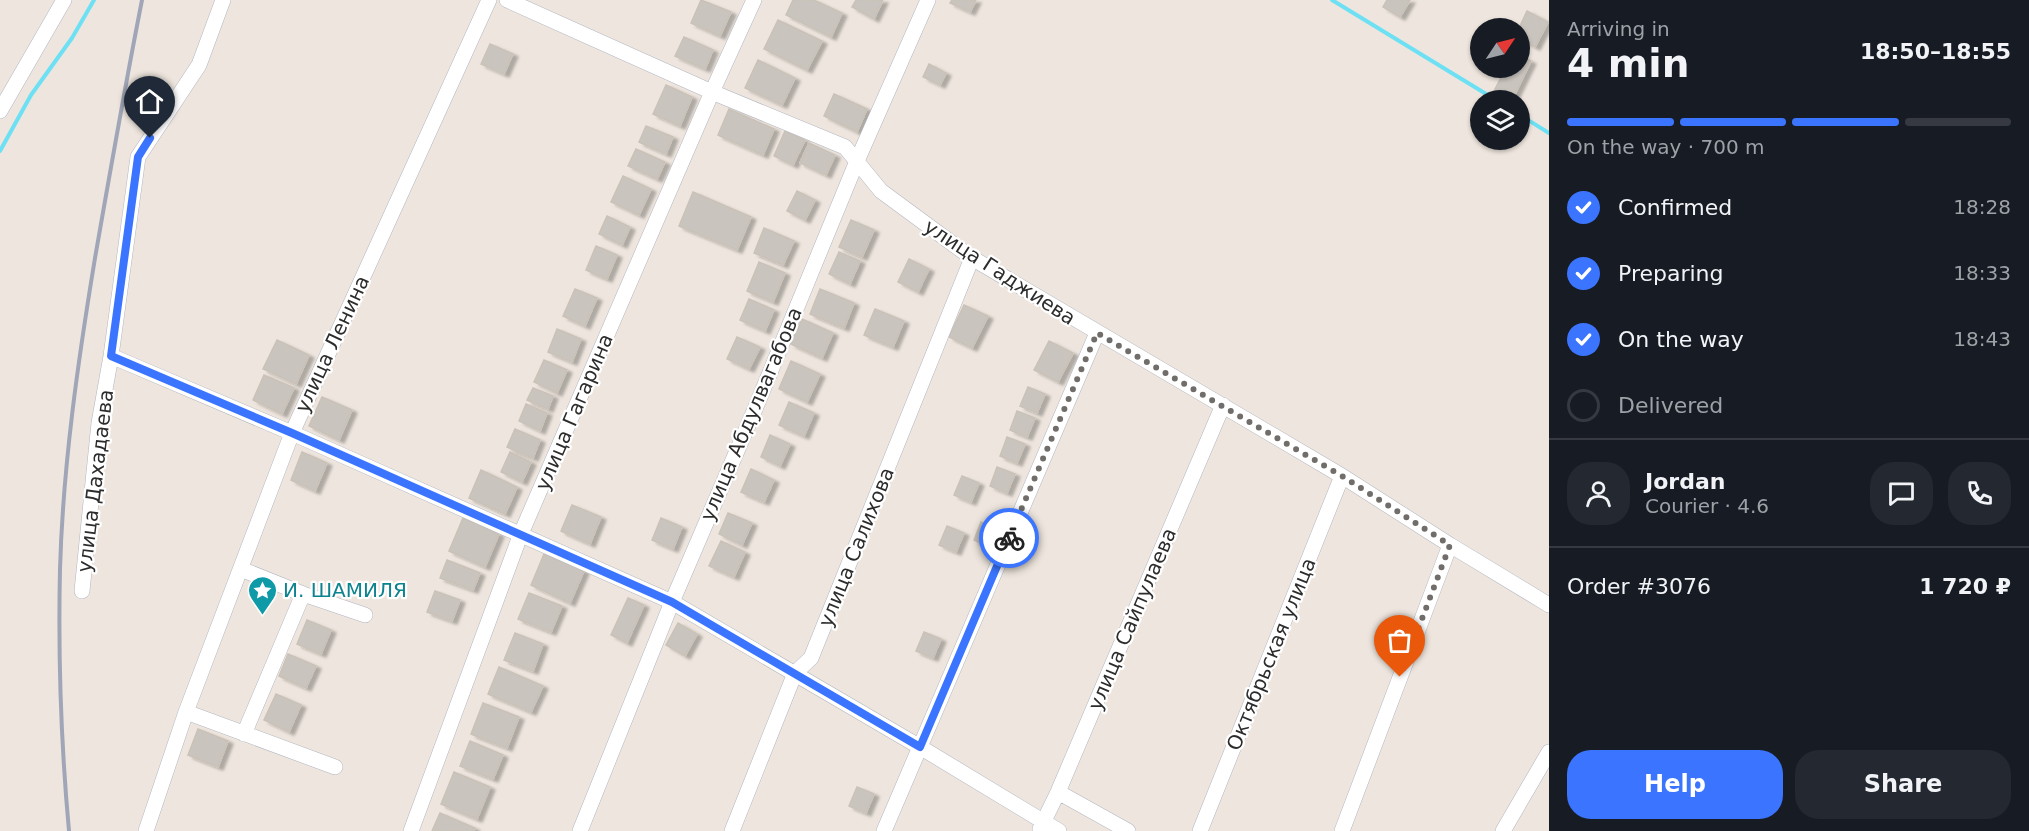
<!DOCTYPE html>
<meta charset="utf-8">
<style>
body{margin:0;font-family:"DejaVu Sans",sans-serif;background:#242831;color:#f1f3f6;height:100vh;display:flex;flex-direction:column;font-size:22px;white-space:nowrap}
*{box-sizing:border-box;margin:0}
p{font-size:20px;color:#9ea1a6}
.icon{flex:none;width:33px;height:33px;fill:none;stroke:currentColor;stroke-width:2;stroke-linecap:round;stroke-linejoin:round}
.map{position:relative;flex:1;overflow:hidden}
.side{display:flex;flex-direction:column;background:#171b24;width:480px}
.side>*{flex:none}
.needle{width:39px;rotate:55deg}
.buttons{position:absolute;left:1470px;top:18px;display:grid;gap:12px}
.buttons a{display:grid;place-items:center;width:60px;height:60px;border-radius:50%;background:#171b24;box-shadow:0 2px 4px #0004;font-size:30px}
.pin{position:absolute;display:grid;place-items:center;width:51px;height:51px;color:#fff;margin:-62px -26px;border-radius:50% 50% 50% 0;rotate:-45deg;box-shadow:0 0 6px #0007}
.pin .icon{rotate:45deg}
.courier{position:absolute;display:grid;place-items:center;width:60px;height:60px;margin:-30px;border:4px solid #3b75ff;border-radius:50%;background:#fff;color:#222;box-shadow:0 2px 8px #0007}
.summary em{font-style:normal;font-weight:600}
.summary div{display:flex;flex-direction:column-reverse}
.summary{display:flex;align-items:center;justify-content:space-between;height:102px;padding:0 18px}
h1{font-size:39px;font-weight:600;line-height:45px}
.bar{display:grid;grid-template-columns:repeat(4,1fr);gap:9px 6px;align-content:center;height:72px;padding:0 18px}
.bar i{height:8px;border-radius:4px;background:#363941}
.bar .selected{background:#3b75ff}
.bar p{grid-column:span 4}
.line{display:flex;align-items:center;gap:15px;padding:0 18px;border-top:2px solid #363941}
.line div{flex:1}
.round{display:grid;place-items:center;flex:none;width:63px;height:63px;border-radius:24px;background:#242831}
ol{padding:0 18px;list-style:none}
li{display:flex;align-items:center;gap:18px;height:66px}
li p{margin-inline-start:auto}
li .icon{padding:6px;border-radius:50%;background:#3b75ff;color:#fff;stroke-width:4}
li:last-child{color:#9ea1a6}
li i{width:33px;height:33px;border:3px solid #363941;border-radius:50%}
.button{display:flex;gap:12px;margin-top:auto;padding:12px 18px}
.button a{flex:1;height:69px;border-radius:24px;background:#3b75ff;color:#fff;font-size:24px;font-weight:600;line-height:69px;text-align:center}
.button a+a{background:#242831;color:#f1f3f6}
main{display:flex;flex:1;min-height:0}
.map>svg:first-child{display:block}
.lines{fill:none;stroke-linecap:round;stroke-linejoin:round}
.stream{stroke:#6de0f4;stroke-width:4}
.building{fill:#c9c4bd;stroke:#cac2b8;stroke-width:1.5;filter:url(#shadow)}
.minor-casing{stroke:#b2b6c0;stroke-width:16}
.minor{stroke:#fff;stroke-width:15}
.rail{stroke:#a0a6b7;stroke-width:4}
.done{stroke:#706d6a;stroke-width:6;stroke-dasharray:0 10.8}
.route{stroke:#3b75ff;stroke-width:8}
.labels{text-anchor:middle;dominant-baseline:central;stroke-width:4.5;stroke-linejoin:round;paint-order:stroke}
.street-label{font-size:20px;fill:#2c2c2c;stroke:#fff}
.culture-label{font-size:20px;fill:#0d838f;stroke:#fff;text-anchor:start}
</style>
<main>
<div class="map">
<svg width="1549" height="831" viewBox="0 0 1549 831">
<defs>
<filter id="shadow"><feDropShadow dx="5" dy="3" stdDeviation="1.5" flood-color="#0004"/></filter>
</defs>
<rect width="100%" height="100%" fill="#eee6de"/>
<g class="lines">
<!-- stream -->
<path class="stream" d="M1332,0L1496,100
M1520,115L1549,133
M0,151L31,95L72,38L94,0"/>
</g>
<!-- building -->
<path class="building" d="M701,0L731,12L720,36L691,23Z
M793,0H814L842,13L831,37L786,15Z
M856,0H883L874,19L852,7Z
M952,0H976L970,12L950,3Z
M1387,0H1410L1400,17L1383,7Z
M1527,11L1548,22L1535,47L1520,39L1519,28Z
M778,20L822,41L807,70L764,49Z
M684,37L713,50L705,69L675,56Z
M490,44L513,54L504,74L481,64Z
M1520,56L1531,61L1513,98L1495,89L1506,68H1520Z
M758,60L795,78L782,105L745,88Z
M929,64L946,73L940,85L923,77Z
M666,85L692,97L680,126L653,114Z
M834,94L867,109L857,132L824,116Z
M729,109L774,129L763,155L718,135Z
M646,126L673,137L666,154L639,142Z
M785,131L805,140L793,165L774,156Z
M809,143L835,155L826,175L800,163Z
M636,149L665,162L657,179L628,166Z
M623,176L651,189L639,215L611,202Z
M797,191L815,200L805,220L787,211Z
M693,192L751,217L737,250L679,226Z
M607,216L630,227L622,245L599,234Z
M851,220L874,230L862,257L839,247Z
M764,228L794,241L783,265L754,253Z
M596,246L617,255L607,279L586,270Z
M839,252L860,261L850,284L829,274Z
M909,259L929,269L918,292L898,282Z
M759,262L785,273L773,302L747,291Z
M575,289L597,298L585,326L563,316Z
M820,289L854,303L844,328L810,314Z
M749,299L774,310L765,331L740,320Z
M964,305L988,316L972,348L949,337Z
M875,309L904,321L893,347L864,335Z
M802,319L833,333L822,358L791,344Z
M557,329L581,339L572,362L548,352Z
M737,337L760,347L749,369L727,359Z
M277,340L309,355L296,384L263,369Z
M1049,341L1073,353L1058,382L1034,370Z
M544,360L567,370L557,393L534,382Z
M791,361L820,374L807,402L779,389Z
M264,375L294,388L282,414L253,400Z
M1028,387L1045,394L1037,413L1020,406Z
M533,388L553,396L548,409L527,400Z
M322,397L352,410L339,440L309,426Z
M789,402L814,413L804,436L779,425Z
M526,404L547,413L540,431L519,421Z
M1017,411L1035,418L1027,437L1010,430Z
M515,429L540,440L533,458L507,447Z
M770,435L790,444L780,466L761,457Z
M1007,437L1025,444L1017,463L1000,456Z
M302,452L327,463L315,491L291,480Z
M510,452L531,462L522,482L501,472Z
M997,467L1015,474L1007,493L990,486Z
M751,469L774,480L764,502L741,492Z
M481,470L517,487L505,514L469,498Z
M962,476L979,483L971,502L954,495Z
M572,505L601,517L590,544L561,531Z
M728,513L752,523L742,545L719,534Z
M463,518L499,534L485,567L449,551Z
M661,518L682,527L673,549L652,540Z
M981,522L999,529L991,548L974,540Z
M947,526L964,533L956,552L939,545Z
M721,541L745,552L734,577L709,566Z
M544,554L584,571L570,603L531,585Z
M447,560L480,573L473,590L440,578Z
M435,591L460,600L452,621L427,612Z
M529,593L562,606L551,632L518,619Z
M628,598L644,605L627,643L611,635Z
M307,620L331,630L321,654L297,644Z
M678,623L697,634L685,656L666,645Z
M924,632L941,639L933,658L916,651Z
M515,633L543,644L533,671L504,660Z
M288,654L316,666L306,688L279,676Z
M499,667L543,686L531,712L488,694Z
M276,694L301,705L289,732L264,720Z
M483,703L519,717L507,748L471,734Z
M198,729L228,741L218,767L188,755Z
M470,741L503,755L493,779L460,766Z
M454,772L490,787L477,819L441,804Z
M857,787L874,794L866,813L849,806Z
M440,813L475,828L473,831H432Z"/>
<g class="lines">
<defs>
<path id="minor" d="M507,0L712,92L845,147L881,191L972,258L1342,476L1450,545L1549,605
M0,111L64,0
M111,356L292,433L672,602L920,747L1059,831
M241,569L303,594L365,615
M82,591L99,423L111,356L138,157L199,65L223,0
M186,712L335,767
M244,734L303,594
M1058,792L1128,831
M1040,829L1058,792L1223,405
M146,831L186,712L292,433L489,0
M411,831L520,536L712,92L754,0
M580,831L672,602L755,409L857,161L928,0
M732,831L795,673L811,658L972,258
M884,831L1097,333
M1200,831L1342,476
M1342,831L1450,545
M1503,831L1549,752"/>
</defs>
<!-- minor casing -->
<use href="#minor" class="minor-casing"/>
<!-- minor -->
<use href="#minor" class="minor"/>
<!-- rail -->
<path class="rail" d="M69,831C61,744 58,657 60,569C63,465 78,361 95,258C110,172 125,86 142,0"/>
</g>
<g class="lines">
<!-- done -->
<path class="done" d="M1009,538L1097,333L1342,476L1450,545L1400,677"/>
<!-- route -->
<path class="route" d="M150,138L138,157L111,356L292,433L672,602L920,747L1009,538"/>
</g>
<!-- icons -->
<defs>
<symbol id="sight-pin" viewBox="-11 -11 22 30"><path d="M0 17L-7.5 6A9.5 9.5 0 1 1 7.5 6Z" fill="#0f9aa8" stroke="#fff"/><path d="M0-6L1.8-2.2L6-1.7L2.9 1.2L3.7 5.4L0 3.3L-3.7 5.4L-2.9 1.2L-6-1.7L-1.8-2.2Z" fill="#fff"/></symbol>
</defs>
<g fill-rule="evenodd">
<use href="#sight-pin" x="246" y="574" width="33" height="45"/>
</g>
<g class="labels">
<!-- street labels -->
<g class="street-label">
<text transform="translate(1000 272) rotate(33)">улица Гаджиева</text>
<text transform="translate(332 344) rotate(-65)">улица Ленина</text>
<text transform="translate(574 412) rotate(-67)">улица Гагарина</text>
<text transform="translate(751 414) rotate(-67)">улица Абдулвагабова</text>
<text transform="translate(95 481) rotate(-83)">улица Дахадаева</text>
<text transform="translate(856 547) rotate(-68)">улица Салихова</text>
<text transform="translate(1132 619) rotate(-67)">улица Сайпулаева</text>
<text transform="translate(1271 654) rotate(-68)">Октябрьская улица</text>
</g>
<!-- culture labels -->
<g class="culture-label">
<text x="283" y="590">И. ШАМИЛЯ</text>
</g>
</g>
</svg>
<div class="buttons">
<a><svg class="needle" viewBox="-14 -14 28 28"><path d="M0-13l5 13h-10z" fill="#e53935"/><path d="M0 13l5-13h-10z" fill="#9ea1a6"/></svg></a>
<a><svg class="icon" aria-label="layers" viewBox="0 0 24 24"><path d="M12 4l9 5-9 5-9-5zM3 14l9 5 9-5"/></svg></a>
</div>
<div class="pin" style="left:1400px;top:677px;background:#ea580c"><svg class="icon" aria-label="bag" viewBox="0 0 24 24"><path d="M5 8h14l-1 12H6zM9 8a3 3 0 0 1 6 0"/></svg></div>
<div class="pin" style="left:150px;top:138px;background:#1f2937"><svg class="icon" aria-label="home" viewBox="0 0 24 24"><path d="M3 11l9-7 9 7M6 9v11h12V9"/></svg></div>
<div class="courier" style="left:1009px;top:538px"><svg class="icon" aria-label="bike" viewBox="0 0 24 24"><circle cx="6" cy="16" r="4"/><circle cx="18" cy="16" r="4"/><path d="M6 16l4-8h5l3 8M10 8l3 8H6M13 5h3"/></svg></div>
</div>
<section class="side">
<div class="summary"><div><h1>4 min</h1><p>Arriving in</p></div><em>18:50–18:55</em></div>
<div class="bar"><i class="selected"></i><i class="selected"></i><i class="selected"></i><i></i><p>On the way · 700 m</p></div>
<ol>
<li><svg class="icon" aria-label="check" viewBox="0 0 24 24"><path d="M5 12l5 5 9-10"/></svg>Confirmed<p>18:28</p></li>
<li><svg class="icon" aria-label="check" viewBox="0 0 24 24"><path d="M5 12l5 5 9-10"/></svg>Preparing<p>18:33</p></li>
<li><svg class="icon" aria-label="check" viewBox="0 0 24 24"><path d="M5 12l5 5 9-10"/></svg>On the way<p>18:43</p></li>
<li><i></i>Delivered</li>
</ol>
<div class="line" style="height:108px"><a class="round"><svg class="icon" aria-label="person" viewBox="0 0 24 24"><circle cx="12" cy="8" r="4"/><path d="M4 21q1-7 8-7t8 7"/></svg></a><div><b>Jordan</b><p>Courier · 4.6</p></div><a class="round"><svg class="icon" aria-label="chat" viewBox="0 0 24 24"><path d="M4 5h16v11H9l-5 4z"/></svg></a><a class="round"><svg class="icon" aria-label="phone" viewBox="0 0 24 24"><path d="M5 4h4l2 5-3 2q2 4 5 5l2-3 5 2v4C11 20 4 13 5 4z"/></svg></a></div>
<div class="line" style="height:78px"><div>Order #3076</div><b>1 720 ₽</b></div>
<div class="button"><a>Help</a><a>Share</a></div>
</section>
</main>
